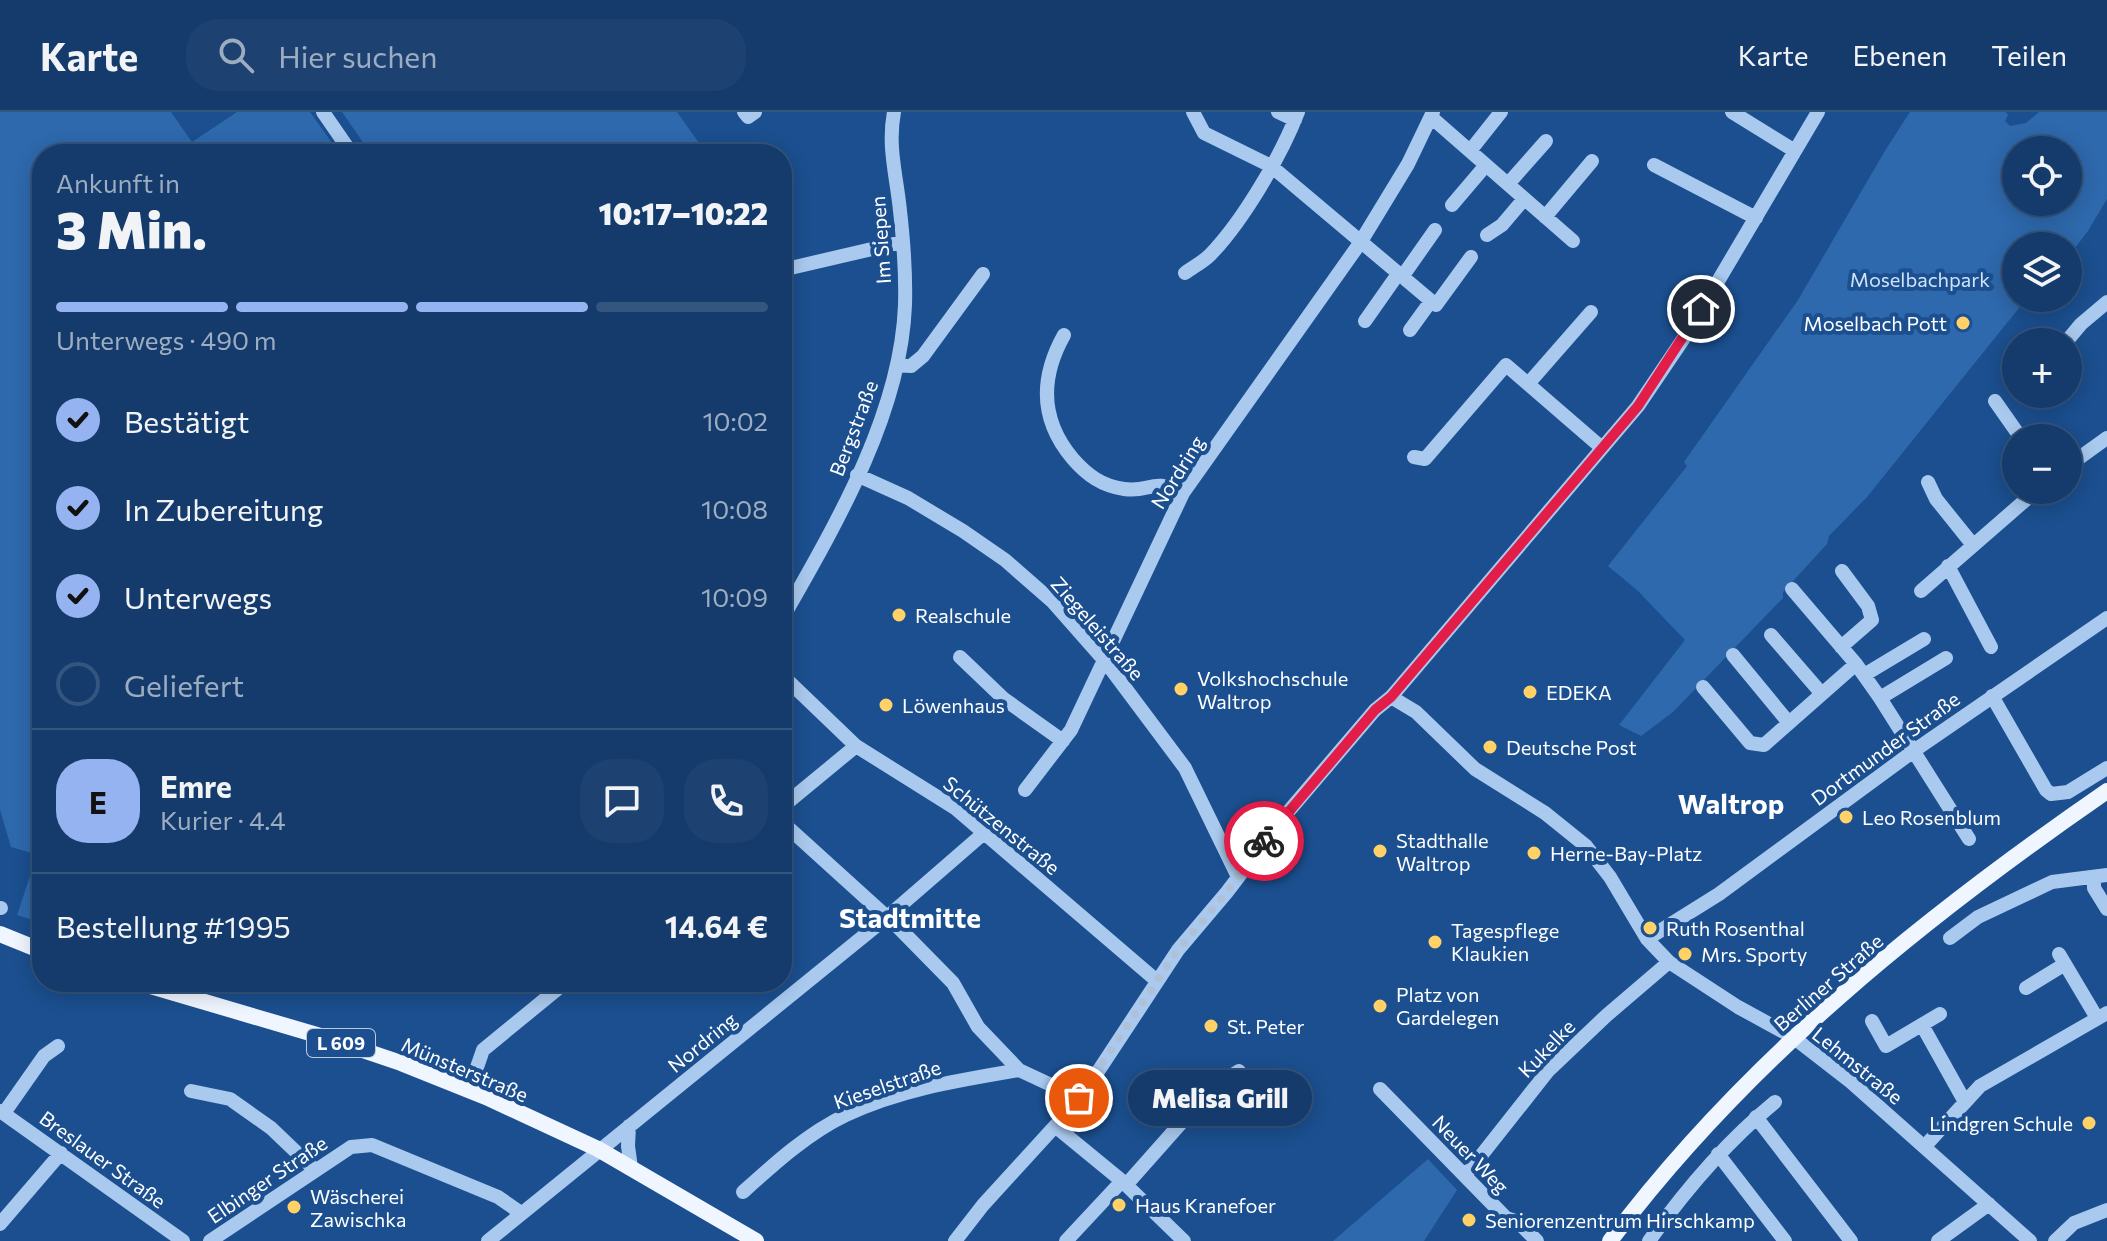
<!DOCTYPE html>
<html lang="de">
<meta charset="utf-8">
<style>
body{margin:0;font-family:Commissioner,sans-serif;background:#1d4271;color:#f1f3f6;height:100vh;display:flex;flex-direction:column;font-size:30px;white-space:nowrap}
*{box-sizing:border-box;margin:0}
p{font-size:26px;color:#9dadc1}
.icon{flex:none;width:44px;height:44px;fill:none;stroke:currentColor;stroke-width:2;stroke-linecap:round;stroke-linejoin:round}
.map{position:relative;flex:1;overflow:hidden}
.side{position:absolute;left:32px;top:32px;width:760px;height:848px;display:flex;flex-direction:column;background:#143b6b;border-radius:32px;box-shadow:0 4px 20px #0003,0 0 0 2px #33557e}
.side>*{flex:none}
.fabs{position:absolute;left:2002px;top:24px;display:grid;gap:16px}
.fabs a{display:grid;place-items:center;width:80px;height:80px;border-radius:50%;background:#143b6b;box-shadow:0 4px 20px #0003,0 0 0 2px #33557e;font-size:40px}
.pin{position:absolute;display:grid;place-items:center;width:68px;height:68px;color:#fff;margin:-34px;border:4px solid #fff;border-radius:50%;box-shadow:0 2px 8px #0007}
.courier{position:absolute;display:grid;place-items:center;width:80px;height:80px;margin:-40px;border:6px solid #e11d48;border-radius:50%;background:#fff;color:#222;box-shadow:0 2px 10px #0007}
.bubble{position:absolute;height:56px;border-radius:28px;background:#143b6b;box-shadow:0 4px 20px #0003,0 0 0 2px #33557e;font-size:26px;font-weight:800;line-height:56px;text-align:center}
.summary em{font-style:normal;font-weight:800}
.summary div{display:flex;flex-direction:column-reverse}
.summary{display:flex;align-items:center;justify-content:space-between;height:136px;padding:0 24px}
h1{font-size:52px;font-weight:800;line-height:60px}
.bar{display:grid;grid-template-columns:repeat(4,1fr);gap:12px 8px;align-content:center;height:96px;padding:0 24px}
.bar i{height:10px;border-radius:6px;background:#33557e}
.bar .current{background:#95b2f1}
.bar p{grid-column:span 4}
.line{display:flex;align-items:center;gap:20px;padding:0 24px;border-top:2px solid #33557e}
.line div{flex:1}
.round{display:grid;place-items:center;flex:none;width:84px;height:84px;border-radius:32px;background:#1d4271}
ol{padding:0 24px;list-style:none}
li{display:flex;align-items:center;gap:24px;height:88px}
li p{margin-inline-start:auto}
li .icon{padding:8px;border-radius:50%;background:#95b2f1;color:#111;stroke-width:4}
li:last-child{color:#9dadc1}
li i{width:44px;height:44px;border:4px solid #33557e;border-radius:50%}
header{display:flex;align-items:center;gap:48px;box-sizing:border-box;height:112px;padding:0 40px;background:#143b6b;border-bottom:2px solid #33557e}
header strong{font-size:38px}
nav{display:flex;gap:44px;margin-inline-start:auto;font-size:28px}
.search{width:560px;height:72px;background:#1d4271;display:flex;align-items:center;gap:20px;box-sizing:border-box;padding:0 28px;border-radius:32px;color:#9dadc1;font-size:30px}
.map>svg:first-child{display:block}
.green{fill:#2e69ad;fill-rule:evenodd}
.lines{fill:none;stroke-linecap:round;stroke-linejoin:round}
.minor{stroke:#a9c9ee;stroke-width:14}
.major{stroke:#f0f6ff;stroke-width:16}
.done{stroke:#afc1d8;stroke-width:8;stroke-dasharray:0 14.4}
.route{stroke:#e11d48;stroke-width:10}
.poi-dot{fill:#ffd166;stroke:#1b4f8f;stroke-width:3}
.labels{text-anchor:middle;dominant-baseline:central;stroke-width:8;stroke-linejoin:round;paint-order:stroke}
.shield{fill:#1b4f8f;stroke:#bbcadd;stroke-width:2}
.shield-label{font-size:18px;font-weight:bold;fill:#fff}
.street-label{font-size:20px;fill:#fff;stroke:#1b4f8f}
.park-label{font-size:20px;fill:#cfe3fa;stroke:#1b4f8f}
.poi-label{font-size:20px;fill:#fff;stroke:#1b4f8f;text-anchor:start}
.district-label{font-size:28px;font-weight:bold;fill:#fff;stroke:#1b4f8f}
</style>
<header>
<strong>Karte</strong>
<div class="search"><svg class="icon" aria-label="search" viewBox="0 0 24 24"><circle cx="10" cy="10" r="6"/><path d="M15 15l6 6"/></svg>Hier suchen</div>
<nav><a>Karte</a><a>Ebenen</a><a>Teilen</a></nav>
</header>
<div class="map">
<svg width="2107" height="1129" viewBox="0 0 2107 1129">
<rect width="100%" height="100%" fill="#1b4f8f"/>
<!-- green -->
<path class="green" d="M0,0H171L192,30L237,0H310L340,42H42V744L11,735L0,698Z
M342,0H677L707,42H371Z
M1910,0H2006L2008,3L2005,9L2010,14L2026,11L2039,0H2107V87L2088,119L2068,145V134H2016V186H2027L1867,385L1829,424L1827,432L1783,480V486L1673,600L1641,624L1619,613L1685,528L1637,478L1608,454L1687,354L1684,350L1798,188L1886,37ZM2016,38H2068V90H2016Z
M32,758L42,762V811L17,803Z
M1428,1047L1457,1078L1424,1129H1333Z"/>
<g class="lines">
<!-- minor -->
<path class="minor" d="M323,0L352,42
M744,0L748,5L755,0
M1193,0L1204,21L1271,54L1436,193L1471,145
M1278,0L1295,8
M1732,0L1795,39
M1431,5L1573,129
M1470,39L1501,0
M1654,53L1756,106
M1508,72L1546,29
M1452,93L1486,53
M1545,105L1592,49
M1487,123L1502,113L1524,87
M782,158L902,130
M1185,161C1193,155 1203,150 1210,143C1243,109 1281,44 1298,0
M1402,165L1435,118
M1591,200L1528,272L1602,336
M1365,209L1398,162
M1410,218L1431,189
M1064,223C1040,266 1040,308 1073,347C1087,363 1102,374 1124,377C1151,381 1151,365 1183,381
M2066,230L2081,212L2107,190
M898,253L911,254L923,244L983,162
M1995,289L2021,326
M1414,345L1425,347L1506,253L1528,272
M2068,354L2107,326
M857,363L908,386L963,419L1005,448L1053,490L1105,549L1185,656L1238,765
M1928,370L1936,387L1973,433
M1948,454L1991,535
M1792,477L1856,552L1880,586L1969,727
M1921,479L2037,378
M782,507C835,414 901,302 905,193C906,159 903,123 899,90C895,58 888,32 894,0
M1771,523L1822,582
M1841,535L1872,508L1868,494L1842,459
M1733,543L1789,611
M960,545L1004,587L1063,629
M782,563L856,634L955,696L1157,869
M1864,563L1924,527
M1703,575L1750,631L1764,633L1856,552
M1992,584L2046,678L2051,682L2068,680L2107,656
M1391,585L1416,600L1475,657L1545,701L1586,734L1610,765L1647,827L1669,850L1738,895L1793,925L1851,970L2030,1129
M1880,586L1946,546
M1025,678L1071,618L1183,381L1360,131L1408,52L1433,0
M782,695L856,634
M782,710L899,816L953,871L978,915L1019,958L1079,986
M2094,766V776L2107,797
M0,796H1
M1950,826L1978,805L2052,770L2107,763
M1647,827L1719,782L1915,638L2107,506
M2059,842L2097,906
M2026,876L2065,852
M1872,909L1886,934L1940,902
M1922,913L1965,990
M475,961L483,938L566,870
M1380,977L1506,1106L1518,1110L1537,1129
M191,979L230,987L271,1016L315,1058
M0,999L183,1129
M4,1001L44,944L58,934
M1756,1005L1851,1129
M629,1014L628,1034L631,1056
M1055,1014L1122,1069L1184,1129
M1925,1034L1980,974L2107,901
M1718,1042L1785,1129
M1465,1064L1548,959L1607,903L1669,850
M1126,1073L1181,1011L1229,965L1239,959
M743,1080C774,1052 808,1021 846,1003C901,977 961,968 1019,958
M0,1112L61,1041
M210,1129L351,1035L372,1033L498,1085L521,1101
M488,1129L886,806L984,721
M955,1129L983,1093L1067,1001L1099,958L1178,838L1227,780L1288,700L1375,598L1391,585L1638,294L1688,220L1818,0
M1066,1129L1122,1069
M1649,1129C1686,1077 1726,1030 1775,990
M1938,1129L1989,1092
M2055,1129L2074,1111L2107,1098"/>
<!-- major -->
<path class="major" d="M0,822L42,839
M137,870L327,926L401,951L486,985L598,1037L756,1129
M1610,1129C1745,949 1923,806 2107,679"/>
</g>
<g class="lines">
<!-- done -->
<path class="done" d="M1079,986L1178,838L1227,780L1264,729"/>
<!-- route -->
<path class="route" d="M1264,729L1375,598L1391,585L1638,294L1701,197"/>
</g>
<!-- markers -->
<g class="poi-dot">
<circle cx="1963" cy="211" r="8"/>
<circle cx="899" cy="503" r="8"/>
<circle cx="1181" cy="577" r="8"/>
<circle cx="1530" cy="580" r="8"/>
<circle cx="886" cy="593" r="8"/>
<circle cx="1490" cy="635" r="8"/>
<circle cx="1846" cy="705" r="8"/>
<circle cx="1380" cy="739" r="8"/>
<circle cx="1534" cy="741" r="8"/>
<circle cx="1650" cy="816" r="8"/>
<circle cx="1435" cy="830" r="8"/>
<circle cx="1685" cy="842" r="8"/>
<circle cx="1380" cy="894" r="8"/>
<circle cx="1211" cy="914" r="8"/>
<circle cx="2089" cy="1011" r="8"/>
<circle cx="1119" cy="1093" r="8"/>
<circle cx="294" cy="1095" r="8"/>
<circle cx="1469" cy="1108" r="8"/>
</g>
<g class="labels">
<!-- shield labels -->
<rect class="shield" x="307" y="917" width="68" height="28" rx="6"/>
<g class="shield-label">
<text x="341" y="931">L 609</text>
</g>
<!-- street labels -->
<g class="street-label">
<text transform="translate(880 128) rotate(-94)">Im Siepen</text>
<text transform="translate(853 316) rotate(-69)">Bergstraße</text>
<text transform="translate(1177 360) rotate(-58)">Nordring</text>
<text transform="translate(1098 516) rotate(49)">Ziegeleistraße</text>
<text transform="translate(1885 636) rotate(-36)">Dortmunder Straße</text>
<text transform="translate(1002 713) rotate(39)">Schützenstraße</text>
<text transform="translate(1828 870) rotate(-41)">Berliner Straße</text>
<text transform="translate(702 930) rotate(-39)">Nordring</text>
<text transform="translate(1546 936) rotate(-46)">Kukelke</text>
<text transform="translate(1858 953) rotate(39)">Lehmstraße</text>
<text transform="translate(465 957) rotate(23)">Münsterstraße</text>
<text transform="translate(887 972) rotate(-19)">Kieselstraße</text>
<text transform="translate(1471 1042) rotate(46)">Neuer Weg</text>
<text transform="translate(103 1047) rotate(36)">Breslauer Straße</text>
<text transform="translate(267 1067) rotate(-34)">Elbinger Straße</text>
</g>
<!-- park labels -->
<g class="park-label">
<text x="1920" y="167">Moselbachpark</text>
</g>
<!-- poi labels -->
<g class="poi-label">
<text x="1947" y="211" text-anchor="end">Moselbach Pott</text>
<text x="915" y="503">Realschule</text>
<text x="1197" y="566">Volkshochschule<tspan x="1197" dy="23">Waltrop</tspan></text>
<text x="1546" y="580">EDEKA</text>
<text x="902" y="593">Löwenhaus</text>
<text x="1506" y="635">Deutsche Post</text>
<text x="1862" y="705">Leo Rosenblum</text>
<text x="1396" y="728">Stadthalle<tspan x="1396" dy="23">Waltrop</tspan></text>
<text x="1550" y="741">Herne-Bay-Platz</text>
<text x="1666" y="816">Ruth Rosenthal</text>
<text x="1451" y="818">Tagespflege<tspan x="1451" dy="23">Klaukien</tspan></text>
<text x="1701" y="842">Mrs. Sporty</text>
<text x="1396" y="882">Platz von<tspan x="1396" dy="23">Gardelegen</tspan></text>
<text x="1227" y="914">St. Peter</text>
<text x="2073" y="1011" text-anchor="end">Lindgren Schule</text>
<text x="310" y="1084">Wäscherei<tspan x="310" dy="23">Zawischka</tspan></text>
<text x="1135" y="1093">Haus Kranefoer</text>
<text x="1485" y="1108">Seniorenzentrum Hirschkamp</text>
</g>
<!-- district labels -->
<g class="district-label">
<text x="1731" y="691">Waltrop</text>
<text x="910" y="805">Stadtmitte</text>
</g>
</g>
</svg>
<div class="fabs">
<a><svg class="icon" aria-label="locate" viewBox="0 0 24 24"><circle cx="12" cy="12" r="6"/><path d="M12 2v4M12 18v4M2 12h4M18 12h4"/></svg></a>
<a><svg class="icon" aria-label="layers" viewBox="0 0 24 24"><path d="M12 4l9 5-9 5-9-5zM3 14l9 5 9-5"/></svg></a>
<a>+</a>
<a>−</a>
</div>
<div class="pin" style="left:1079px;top:986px;background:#ea580c"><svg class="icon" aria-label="bag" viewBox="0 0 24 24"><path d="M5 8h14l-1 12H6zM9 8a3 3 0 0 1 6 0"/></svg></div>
<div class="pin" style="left:1701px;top:197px;background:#1f2937"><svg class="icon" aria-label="home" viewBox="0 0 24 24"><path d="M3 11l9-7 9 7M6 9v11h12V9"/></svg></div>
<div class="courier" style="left:1264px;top:729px"><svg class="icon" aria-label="bike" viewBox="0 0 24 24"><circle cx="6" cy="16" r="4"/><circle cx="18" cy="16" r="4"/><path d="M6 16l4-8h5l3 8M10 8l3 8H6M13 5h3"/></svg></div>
<div class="bubble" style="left:1128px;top:958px;width:184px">Melisa Grill</div>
<section class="side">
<div class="summary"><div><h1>3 Min.</h1><p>Ankunft in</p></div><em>10:17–10:22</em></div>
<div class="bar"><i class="current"></i><i class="current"></i><i class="current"></i><i></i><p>Unterwegs · 490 m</p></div>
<ol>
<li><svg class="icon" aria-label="check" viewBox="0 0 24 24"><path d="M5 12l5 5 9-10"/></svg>Bestätigt<p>10:02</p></li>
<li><svg class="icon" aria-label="check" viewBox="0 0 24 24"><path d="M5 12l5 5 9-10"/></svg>In Zubereitung<p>10:08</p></li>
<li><svg class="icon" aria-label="check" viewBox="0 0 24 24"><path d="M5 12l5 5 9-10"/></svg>Unterwegs<p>10:09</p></li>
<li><i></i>Geliefert</li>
</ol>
<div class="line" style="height:144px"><b class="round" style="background:#95b2f1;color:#111">E</b><div><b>Emre</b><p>Kurier · 4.4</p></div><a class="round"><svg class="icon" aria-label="chat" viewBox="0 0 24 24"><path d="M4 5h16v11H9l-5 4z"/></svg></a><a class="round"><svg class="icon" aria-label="phone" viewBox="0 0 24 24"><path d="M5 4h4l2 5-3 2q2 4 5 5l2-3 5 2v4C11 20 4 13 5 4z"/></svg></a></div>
<div class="line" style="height:104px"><div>Bestellung #1995</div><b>14.64 €</b></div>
</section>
</div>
